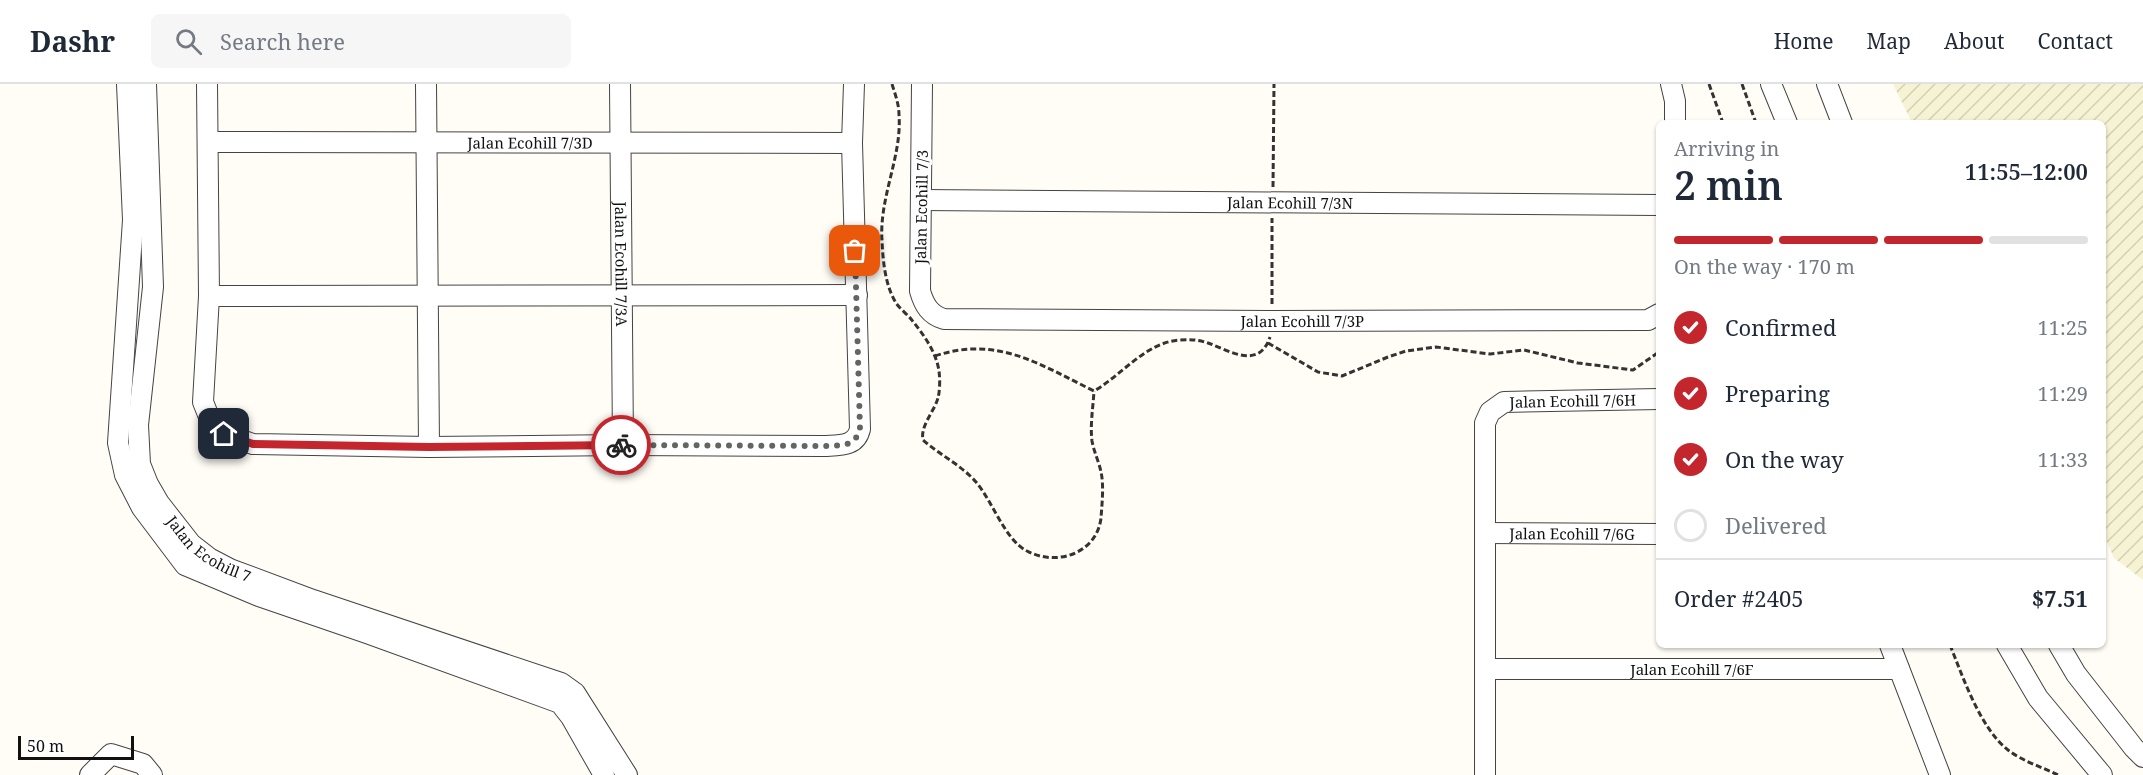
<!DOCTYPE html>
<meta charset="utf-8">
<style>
body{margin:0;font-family:"Noto Serif",serif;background:#f6f6f7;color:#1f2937;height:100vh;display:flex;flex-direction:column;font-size:22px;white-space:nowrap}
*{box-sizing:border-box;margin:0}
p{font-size:20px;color:#747a83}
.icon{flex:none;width:33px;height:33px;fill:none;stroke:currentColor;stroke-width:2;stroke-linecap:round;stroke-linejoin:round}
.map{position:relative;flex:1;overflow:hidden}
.panel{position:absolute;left:1656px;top:36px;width:450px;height:528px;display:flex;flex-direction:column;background:#fff;border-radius:9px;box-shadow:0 2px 4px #0004}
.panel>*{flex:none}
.scale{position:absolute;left:18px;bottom:15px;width:116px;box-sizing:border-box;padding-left:6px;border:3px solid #111;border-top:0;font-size:16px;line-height:21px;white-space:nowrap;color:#111;-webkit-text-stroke:4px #fff;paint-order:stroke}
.pin{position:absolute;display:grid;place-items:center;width:51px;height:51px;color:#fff;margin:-26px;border-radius:12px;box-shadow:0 3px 9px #0006}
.courier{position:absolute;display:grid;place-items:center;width:60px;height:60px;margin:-30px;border:4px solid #c4262e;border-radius:50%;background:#fff;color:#222;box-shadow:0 2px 8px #0007}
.overview em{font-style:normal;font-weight:600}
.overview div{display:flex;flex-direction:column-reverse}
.overview{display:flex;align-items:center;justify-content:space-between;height:102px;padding:0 18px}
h1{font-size:39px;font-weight:600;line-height:45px}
.bar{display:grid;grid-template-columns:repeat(4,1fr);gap:9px 6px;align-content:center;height:72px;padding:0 18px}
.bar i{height:8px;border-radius:4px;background:#e0e1e3}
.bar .active{background:#c4262e}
.bar p{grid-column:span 4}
.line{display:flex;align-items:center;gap:15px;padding:0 18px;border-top:2px solid #e0e1e3}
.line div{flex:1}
ol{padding:0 18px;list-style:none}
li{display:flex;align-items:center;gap:18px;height:66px}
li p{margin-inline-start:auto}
li .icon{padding:6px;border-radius:50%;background:#c4262e;color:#fff;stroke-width:4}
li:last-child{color:#747a83}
li i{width:33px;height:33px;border:3px solid #e0e1e3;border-radius:50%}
header{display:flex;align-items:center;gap:36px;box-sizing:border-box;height:84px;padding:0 30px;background:#fff;border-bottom:2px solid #e0e1e3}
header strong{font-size:28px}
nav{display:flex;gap:33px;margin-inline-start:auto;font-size:21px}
.search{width:420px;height:54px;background:#f6f6f7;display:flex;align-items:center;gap:15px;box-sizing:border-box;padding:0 21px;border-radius:9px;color:#747a83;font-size:22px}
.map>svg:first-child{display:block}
.farmland{fill:url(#farmland-furrows)}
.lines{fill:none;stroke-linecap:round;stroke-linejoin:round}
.minor-casing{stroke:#444;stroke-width:22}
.path{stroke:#333;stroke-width:3;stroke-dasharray:6 3;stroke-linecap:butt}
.minor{stroke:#fff;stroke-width:20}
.done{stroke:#646461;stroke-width:6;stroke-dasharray:0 10.8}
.route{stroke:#c4262e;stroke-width:8}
.labels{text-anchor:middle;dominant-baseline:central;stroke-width:6;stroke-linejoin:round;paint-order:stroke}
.street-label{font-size:15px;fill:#111;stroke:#fff}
</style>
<header>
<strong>Dashr</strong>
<div class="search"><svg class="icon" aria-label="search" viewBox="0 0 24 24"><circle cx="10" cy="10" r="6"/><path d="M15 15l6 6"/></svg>Search here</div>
<nav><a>Home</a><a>Map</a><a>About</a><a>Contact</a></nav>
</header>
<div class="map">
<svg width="2143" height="691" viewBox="0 0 2143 691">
<defs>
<pattern id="farmland-furrows" width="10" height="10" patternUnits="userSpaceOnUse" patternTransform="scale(1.5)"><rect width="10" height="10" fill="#f6f3d4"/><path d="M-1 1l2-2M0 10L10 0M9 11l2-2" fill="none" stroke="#d2cfb5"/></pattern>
</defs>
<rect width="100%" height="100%" fill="#fffdf5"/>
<!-- farmland -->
<path class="farmland" d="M1893,0H2143V496L2114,474L2103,449V39H1912Z"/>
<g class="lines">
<defs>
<g id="minor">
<path d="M127,0L133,136L118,359L125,391L142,424L185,481L259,512L367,549L560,619L571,633L604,691"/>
<path id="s1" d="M146,0L153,203L138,341L140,380L148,400L159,419L191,460L209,474L230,485L313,516L561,599L575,609L627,691"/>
<path d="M207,0L209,212L203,318L211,338L224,350L253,360L429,363L623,361L824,362C839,361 856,363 860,345L852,59L854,0"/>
<path d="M426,0L429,363"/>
<path id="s2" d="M620,0L623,361"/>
<path id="s3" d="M922,0L920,207C924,221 930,231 944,235L1271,237L1648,236L1659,230"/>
<path d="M1671,0L1675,17V39"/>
<path d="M1771,0L1787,39"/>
<path d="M1827,0L1842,39"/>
<path id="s4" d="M208,58L852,59"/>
<path id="s5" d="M921,116L1659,121"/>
<path d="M209,212L857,211"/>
<path id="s6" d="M1485,449L1659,450"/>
<path d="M1890,561L1940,691"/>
<path d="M2007,561L2038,614L2102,691"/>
<path d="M2059,561L2076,590L2134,664L2143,673"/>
<path id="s7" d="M1485,585H1899"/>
<path d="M90,691L111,670L143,680L152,691"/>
<path id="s8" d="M1485,691V339L1490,328L1504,318L1659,315"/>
</g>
</defs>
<!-- minor casing -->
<use href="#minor" class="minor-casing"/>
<!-- path -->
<path class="path" d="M892,0C895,10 899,20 899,31C902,73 879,113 882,157C883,177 885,201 896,219C900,225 907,230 911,235C923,250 936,267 939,287C940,295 940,306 938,314C934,328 920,342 923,356C940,371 961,381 976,398C993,418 1005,456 1027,467C1057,483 1097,469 1101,434C1102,420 1104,401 1101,388C1099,378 1094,368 1092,357C1090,341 1093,324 1094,307
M1709,0L1723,39
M1742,0L1756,39
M1273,103L1274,0
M1272,220V134
M1268,259L1318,288L1342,292L1388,273L1406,267L1436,263L1490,270L1524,266L1578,279L1633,286L1659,268
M935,272C997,251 1041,281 1094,307C1122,291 1146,258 1180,256C1190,255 1199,256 1208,259C1230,267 1259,286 1270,253
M1950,561C1963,593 1980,644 2008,666C2022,677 2042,683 2058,691"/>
<!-- minor -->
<use href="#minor" class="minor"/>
</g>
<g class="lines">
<!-- done -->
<path class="done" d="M621,361L824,362C840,361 855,364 860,345L855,167"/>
<!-- route -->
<path class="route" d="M224,350L253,360L429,363L621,361"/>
</g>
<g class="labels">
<!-- street labels -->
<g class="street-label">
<text stroke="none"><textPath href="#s4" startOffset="322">Jalan Ecohill 7/3D</textPath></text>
<text stroke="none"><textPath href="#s5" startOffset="369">Jalan Ecohill 7/3N</textPath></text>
<text transform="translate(921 123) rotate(-89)">Jalan Ecohill 7/3</text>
<text stroke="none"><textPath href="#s2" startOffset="180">Jalan Ecohill 7/3A</textPath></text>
<text stroke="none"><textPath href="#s3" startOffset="604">Jalan Ecohill 7/3P</textPath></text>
<text stroke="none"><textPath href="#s8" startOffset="450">Jalan Ecohill 7/6H</textPath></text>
<text stroke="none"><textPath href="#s6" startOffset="87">Jalan Ecohill 7/6G</textPath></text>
<text stroke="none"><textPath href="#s1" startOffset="494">Jalan Ecohill 7</textPath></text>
<text stroke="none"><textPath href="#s7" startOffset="207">Jalan Ecohill 7/6F</textPath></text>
</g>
</g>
</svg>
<div class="scale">50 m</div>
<div class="pin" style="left:855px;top:167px;background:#ea580c"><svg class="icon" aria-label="bag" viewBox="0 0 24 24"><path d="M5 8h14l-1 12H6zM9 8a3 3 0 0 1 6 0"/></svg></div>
<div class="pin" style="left:224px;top:350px;background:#1f2937"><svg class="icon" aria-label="home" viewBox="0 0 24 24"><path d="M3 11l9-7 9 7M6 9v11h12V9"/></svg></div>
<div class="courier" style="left:621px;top:361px"><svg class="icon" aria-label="bike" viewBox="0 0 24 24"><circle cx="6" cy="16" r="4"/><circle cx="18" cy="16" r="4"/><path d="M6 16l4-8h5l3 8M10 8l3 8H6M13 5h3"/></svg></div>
<section class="panel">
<div class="overview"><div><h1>2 min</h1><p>Arriving in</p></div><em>11:55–12:00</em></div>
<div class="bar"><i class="active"></i><i class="active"></i><i class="active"></i><i></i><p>On the way · 170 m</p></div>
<ol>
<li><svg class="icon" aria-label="check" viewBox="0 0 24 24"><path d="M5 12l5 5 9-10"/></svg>Confirmed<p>11:25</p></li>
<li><svg class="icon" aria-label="check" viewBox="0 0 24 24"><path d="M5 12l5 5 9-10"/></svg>Preparing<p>11:29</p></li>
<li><svg class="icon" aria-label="check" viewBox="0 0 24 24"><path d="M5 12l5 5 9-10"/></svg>On the way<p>11:33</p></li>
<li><i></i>Delivered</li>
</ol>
<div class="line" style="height:78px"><div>Order #2405</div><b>$7.51</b></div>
</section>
</div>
